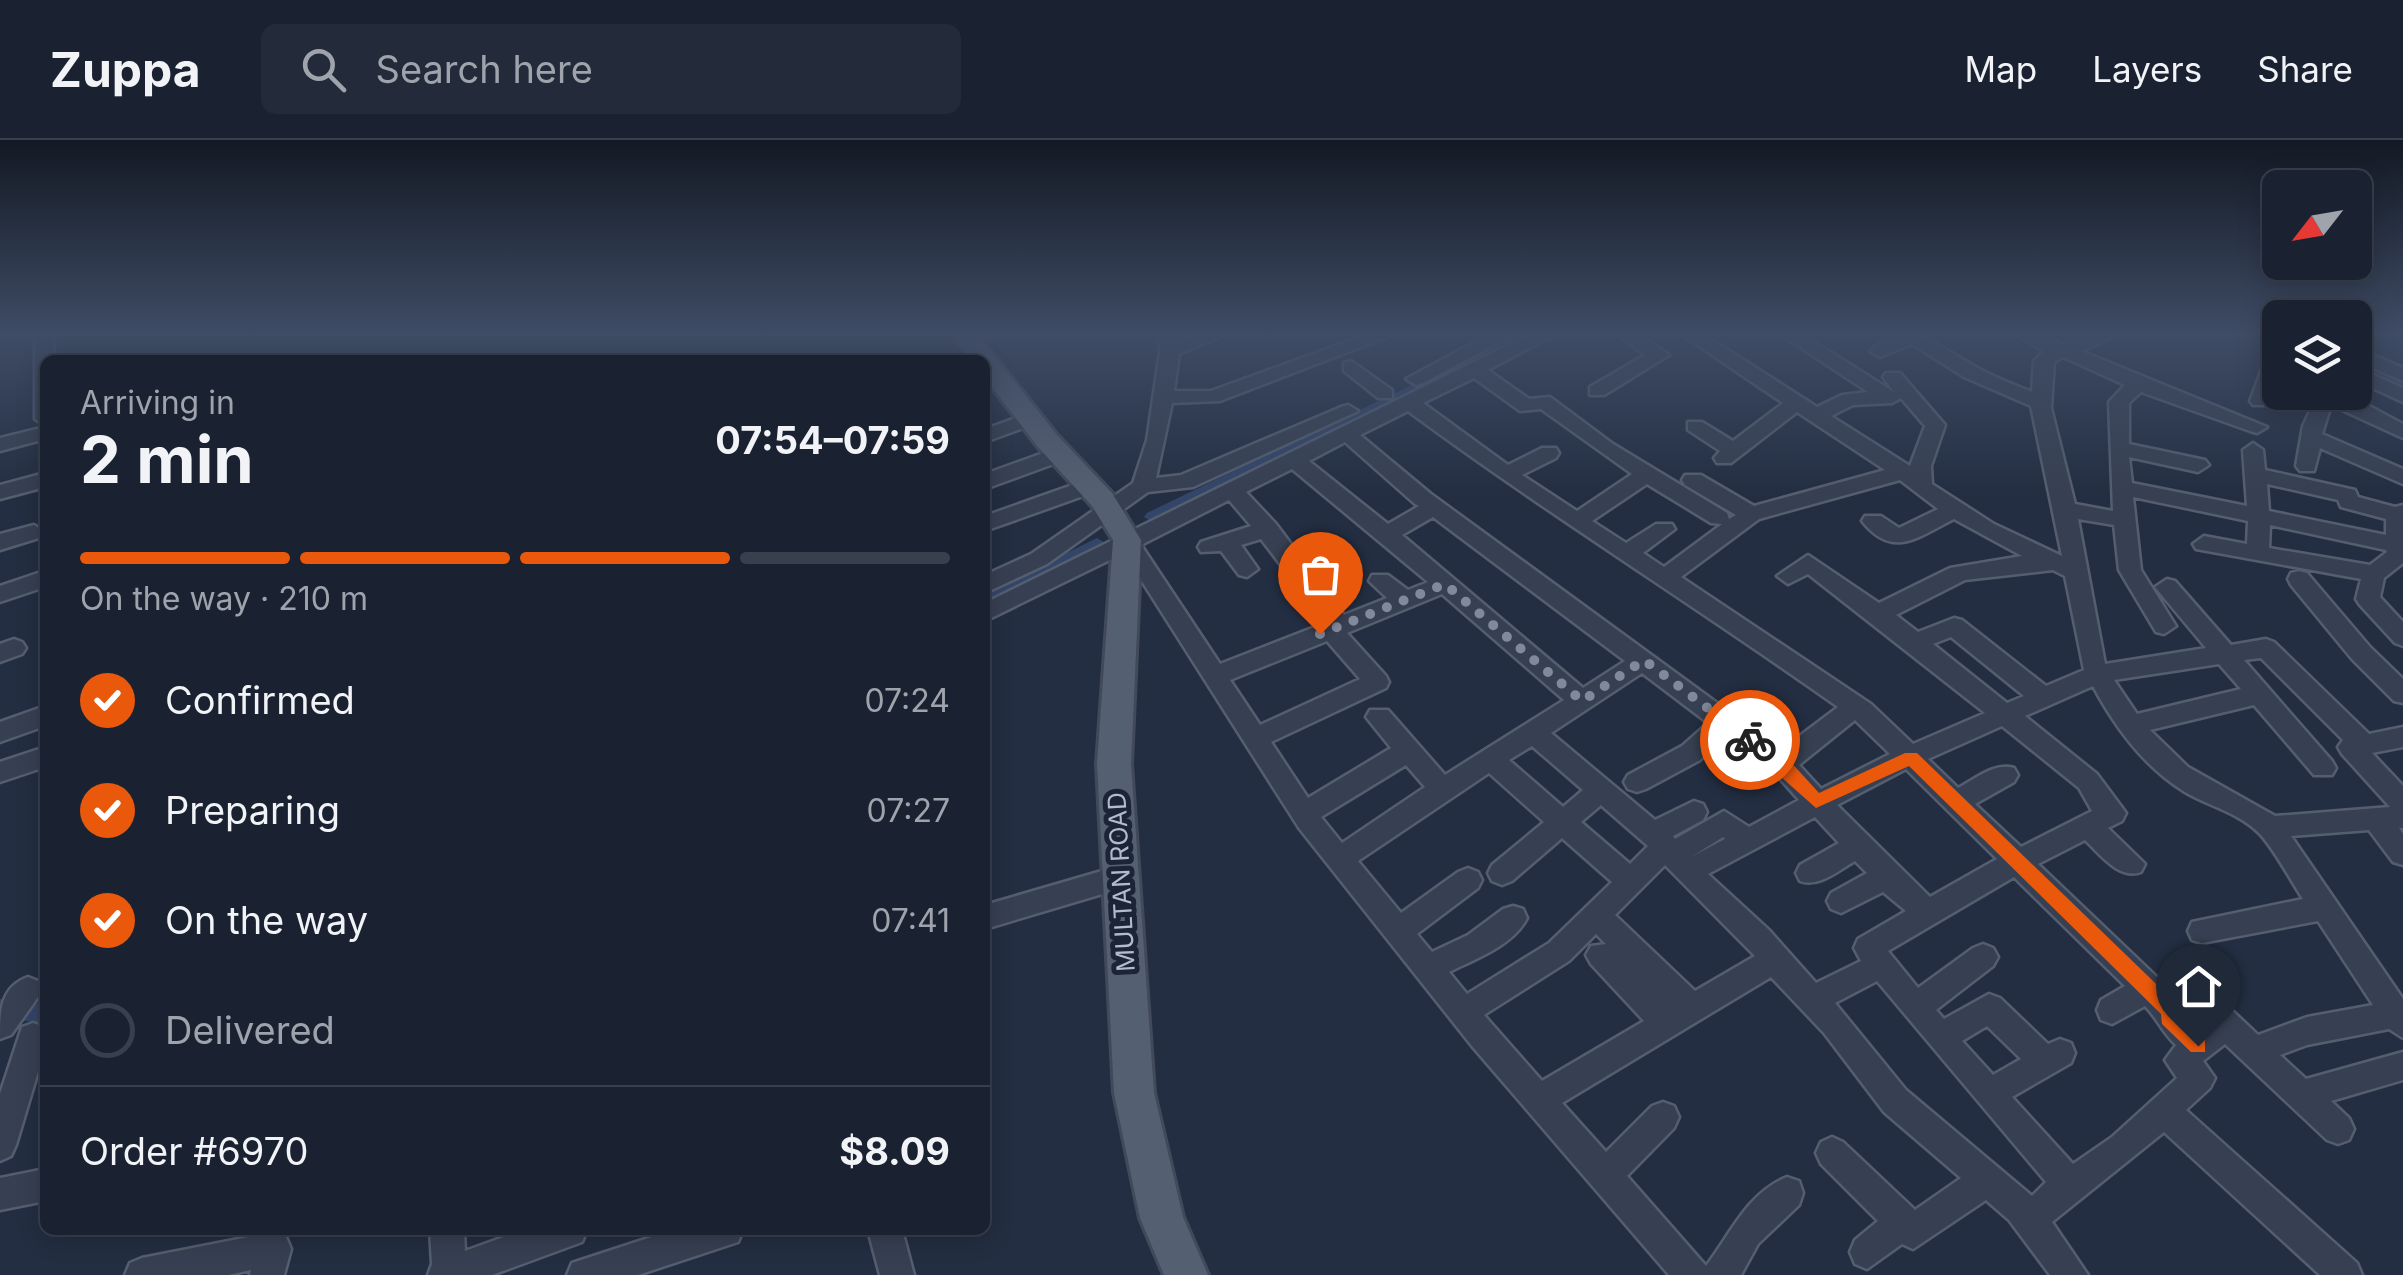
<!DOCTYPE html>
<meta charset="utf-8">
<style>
body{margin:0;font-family:Inter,sans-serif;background:#232a3a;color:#f1f3f6;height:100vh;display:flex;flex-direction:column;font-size:38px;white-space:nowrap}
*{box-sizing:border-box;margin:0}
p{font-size:32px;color:#9fa4ac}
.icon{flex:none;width:55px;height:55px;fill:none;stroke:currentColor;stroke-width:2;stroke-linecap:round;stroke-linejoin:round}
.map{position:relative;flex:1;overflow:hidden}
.side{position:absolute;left:40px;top:215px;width:950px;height:880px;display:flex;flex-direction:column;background:#1a2232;border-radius:15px;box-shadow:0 5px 25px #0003,0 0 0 2px #383f4d}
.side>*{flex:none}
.needle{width:65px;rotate:239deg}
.controls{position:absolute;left:2262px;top:30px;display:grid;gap:20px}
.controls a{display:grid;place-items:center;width:110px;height:110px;border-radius:15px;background:#1a2232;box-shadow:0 5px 25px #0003,0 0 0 2px #383f4d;font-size:50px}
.pin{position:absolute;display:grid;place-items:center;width:85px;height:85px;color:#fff;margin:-102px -42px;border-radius:50% 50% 50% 0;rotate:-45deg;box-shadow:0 0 10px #0007}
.pin .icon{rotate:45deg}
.courier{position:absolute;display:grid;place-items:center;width:100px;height:100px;margin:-50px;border:8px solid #ea580c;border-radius:50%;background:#fff;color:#222;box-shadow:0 2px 12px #0007}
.headline em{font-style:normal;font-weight:700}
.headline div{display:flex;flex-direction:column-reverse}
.headline{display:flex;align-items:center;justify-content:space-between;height:170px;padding:0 40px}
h1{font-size:65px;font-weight:700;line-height:75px}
.bar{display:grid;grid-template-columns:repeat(4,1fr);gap:15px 10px;align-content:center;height:120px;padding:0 40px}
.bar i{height:12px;border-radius:8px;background:#383f4d}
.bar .active{background:#ea580c}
.bar p{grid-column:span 4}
.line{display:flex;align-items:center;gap:25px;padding:0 40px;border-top:2px solid #383f4d}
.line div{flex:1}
ol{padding:0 40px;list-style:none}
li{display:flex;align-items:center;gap:30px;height:110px}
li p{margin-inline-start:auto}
li .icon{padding:10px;border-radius:50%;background:#ea580c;color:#fff;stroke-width:4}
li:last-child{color:#9fa4ac}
li i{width:55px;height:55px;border:5px solid #383f4d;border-radius:50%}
header{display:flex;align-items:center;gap:60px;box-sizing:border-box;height:140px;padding:0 50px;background:#1a2232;border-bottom:2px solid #383f4d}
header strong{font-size:48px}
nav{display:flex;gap:55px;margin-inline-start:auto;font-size:35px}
.search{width:700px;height:90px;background:#232a3a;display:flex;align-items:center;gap:25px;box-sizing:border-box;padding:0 35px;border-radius:15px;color:#9fa4ac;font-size:38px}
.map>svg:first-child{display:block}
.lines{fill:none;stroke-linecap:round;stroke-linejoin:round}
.canal{fill:#334569;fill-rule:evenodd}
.minor-casing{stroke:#555e6f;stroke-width:5}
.major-casing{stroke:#41495b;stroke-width:6}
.minor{fill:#374052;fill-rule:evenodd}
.major{fill:#555f72;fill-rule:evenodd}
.route{fill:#ea580c}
.done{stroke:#818a9c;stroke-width:10;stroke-dasharray:0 18}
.labels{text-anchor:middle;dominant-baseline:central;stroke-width:10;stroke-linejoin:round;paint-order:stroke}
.street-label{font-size:25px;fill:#b4bbcc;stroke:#1c2537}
</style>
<header>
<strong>Zuppa</strong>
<div class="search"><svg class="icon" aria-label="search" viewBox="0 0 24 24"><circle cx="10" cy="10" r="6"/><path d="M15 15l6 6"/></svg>Search here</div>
<nav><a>Map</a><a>Layers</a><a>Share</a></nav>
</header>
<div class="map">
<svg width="2403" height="1135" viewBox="0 0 2403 1135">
<rect width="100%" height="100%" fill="#232e42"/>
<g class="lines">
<!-- canal -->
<path class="canal" d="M1517,194H1535L1157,381L1152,382L1144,377L1147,373Z
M2355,217L2403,239V248L2355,226Z
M1097,398L1105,403L1103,407L985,466V453Z
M0,859L45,864V884L0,877Z"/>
<defs>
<path id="minor" d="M35,194H53L54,220H45V285L35,279Z
M1159,194H1177L1178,201L1199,194H1226L1179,214L1174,251H1211L1368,194H1395L1220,261L1172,263L1156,338L1181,335L1341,267L1348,265L1358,271L1193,347L1148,352L1047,424L985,453V435L1031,414L1133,343L1147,300L1160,211Z
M1490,194H1514L1423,243L1416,245L1406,239Z
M1531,194H1555L1488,230L1529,259L1550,257L1613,304L1727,373L1729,379L1736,375L1685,345L1682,340L1685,335H1701L1754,366L1885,330L1797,272L1731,323H1717L1714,318L1720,311L1688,290V282H1702L1733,301L1783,263L1681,194H1703L1817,267L1842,255L1868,252L1780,194H1802L1894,252L1883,237L1886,233H1900L1945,285L1931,326L1932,344L1994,384L2062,416L2031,266L1964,237L1912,204L1880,217L1870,211C1907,177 1937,205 1974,226C1992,237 2013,244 2032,252L2034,221L2044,211L2015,194H2040L2062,204L2092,194H2120L2081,211L2267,287L2257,293L2250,291L2141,252L2129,263V304L2205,320L2209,325L2198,332L2129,317L2132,343L2247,366L2243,310L2253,303L2263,310L2265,330L2355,350L2358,357L2395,367L2403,365V423L2384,438L2380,457L2403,482V506L2395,503L2360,465L2356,459L2361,439L2196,409L2193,404L2204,396L2247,404L2248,381L2133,357L2141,430L2176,486L2164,494L2156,492L2119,430L2114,385L2078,379L2105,524L2206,508L2155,447L2167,439L2175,441L2231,505L2266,499L2274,502L2369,594L2403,587V607L2372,613L2403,646V688H2399L2403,694V725L2393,722L2369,690L2291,696L2403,859V898L2389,889L2307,905L2280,915L2306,939L2403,912V940L2331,961L2349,978L2354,989L2349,1000L2338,1004L2327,1000L2225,904L2203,921L2215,938L2210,948L2186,970L2357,1123L2362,1135H2320L2164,992L2052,1082L2088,1135H2050L2009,1080L1986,1060L1913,1109L1902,1104L1867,1129L1855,1124L1850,1112L1855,1100L1878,1081L1821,1024L1816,1013L1821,1002L1832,997L1843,1002L1915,1070L1961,1038L1884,972L1824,893L1771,837L1562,963L1606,1012L1652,966L1663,962L1674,966L1679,977L1674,988L1627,1036L1706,1126C1730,1095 1747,1053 1787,1037L1799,1041L1803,1053L1799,1065L1758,1104L1741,1135H1669L1472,906L1299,688L1124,413L985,481V463ZM2063,217L2125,245L2109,262L2113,371L2075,364L2051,268L2054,222ZM1474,238L1520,271L1541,269L1632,334L1577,371L1522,335L1556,318L1559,313L1556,308H1542L1508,325L1423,263ZM1901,258L1925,286L1910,326L1831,276L1853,265L1892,263ZM1408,271C1549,375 1694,465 1838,567L1781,610L1742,581L1759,562L1756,555H1738L1724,568L1431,354L1360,295ZM1345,302L1415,364L1419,366L1388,384L1309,321ZM1292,329L1428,442L1408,450L1388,435H1372L1369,441L1387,458L1344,475L1276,384L1246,352ZM1900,340L1938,369L1899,388L1881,376H1865L1862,381C1893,420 1918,397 1954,379L2022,416L1950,428L1879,463L1808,415L1777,436L1788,444L1808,434L1985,573L1913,604L1871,564L1681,437L1759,379ZM1647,344L1711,383L1722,384L1664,427L1643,413L1675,389L1672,384H1656L1626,403L1592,381ZM2267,344L2338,360L2341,367L2386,379V395L2269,371ZM1229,360L1251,386L1201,402L1198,407L1201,412L1221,411L1239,435L1247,437L1258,429L1241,405L1261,399L1325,483L1220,524L1141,405ZM1433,377L1625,521L1583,548L1402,395ZM2270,385L2386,410L2387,412L2370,425L2269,408ZM2053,430L2065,436L2084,530L2046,546L1962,480L1954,478L1918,492L1896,475L1965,440ZM1442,454L1564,560L1445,635L1388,570H1370L1366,577L1391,608L1308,658L1271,602L1386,548L1389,542L1386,536L1347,493ZM1951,497L2024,556L2007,563L1933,504ZM1327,501L1360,539L1260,585L1230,540ZM2261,518L2343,600L2338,607L2342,614L2390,667L2275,676L2188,627L2150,590L2254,565L2314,635H2332L2336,628L2332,621L2244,520ZM2219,524L2241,549L2137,574L2114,540ZM1642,533L1708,583L1682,606L1628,635L1624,642L1628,649L1637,652L1646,649L1700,620L1726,596L1773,631L1799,660L1749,687L1724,671L1675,699L1673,696L1703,680L1707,672L1703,664L1694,661L1655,680L1551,593ZM2093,546C2115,587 2144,627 2185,652C2209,666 2240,673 2260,694C2277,713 2289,738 2303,759L2192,782L2188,791L2192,800L2202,803L2318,781L2373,865L2307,877L2258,895L2222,861L2211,857L2200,861L2196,871L2204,884L2200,887L2187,875L2184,863L2038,724L2085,700C2100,714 2119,740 2141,732L2145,724L2108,688L2122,681L2126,673L2097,634L2025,576ZM1855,580L1890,614L1821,649L1799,625ZM2002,586L2079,648L2092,671L2021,707L1975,664L2014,642L2018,635L2014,628C1995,622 1975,639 1958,648L1928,619ZM1532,606L1583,650L1563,667L1509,620ZM1406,625L1425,647L1342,703L1321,677ZM1906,629L1997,719L1930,757L1837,665ZM1489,633L1544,682L1492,725L1488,733L1492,741L1502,745L1512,741L1562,698L1612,742L1549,803L1467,854L1449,832C1475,819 1514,805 1527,778L1523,769L1513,766L1503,769L1468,795L1432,812L1417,794L1478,748L1482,740L1478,732L1468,728L1458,732L1401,773L1358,721ZM1601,665L1648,706L1630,724L1581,682ZM1815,677L1839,703L1800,725L1796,733L1800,741C1819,748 1839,730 1855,721L1867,733L1831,753L1827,761L1831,769L1841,773L1883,752L1906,771L1858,799L1854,808L1861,821L1816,843L1769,790L1708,734ZM1723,697L1725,699L1691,717ZM1665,725L1755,816L1695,851L1615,775ZM2014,737L2125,846L2101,860L2097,870L2101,880L2112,884L2145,866C2157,878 2162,892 2176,905L2165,920L2177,938L2112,997L2073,1024L2012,957L2071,923L2075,913L2071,903L2060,899L2048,904L2000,858L1989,854L1944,879L1936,870L1993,826L1998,817L1993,808L1983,804L1973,808L1918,848L1888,811ZM1596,794L1606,804L1591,806L1586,815L1591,824L1644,881L1542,941L1484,875L1569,821ZM1877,841L2046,1042L2032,1056L1906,950L1835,863ZM1987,886L2021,919L1993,935L1962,901Z
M1617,194H1639L1669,215L1604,255H1590V247L1645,215Z
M2270,194H2280V201Z
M2355,207L2403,228V241L2355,220Z
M2280,217C2280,235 2276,250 2267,265H2253L2250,261L2262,229Z
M1351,221L1392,250V258H1378L1344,231V223Z
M2355,227L2403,248V262L2355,240Z
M2310,252H2343L2403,284V298L2331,265L2322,294L2403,329V344L2320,308L2314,331H2300L2296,326L2303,286L2316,258Z
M1030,273L1037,275V283L985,302V289Z
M45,287V299L0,311V298Z
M1060,307L1070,314L1067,319L985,349V334Z
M45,333V347L0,359V345Z
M1092,338L1103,345L1100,350L985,391V376Z
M34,385L45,392L42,397L0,410V394Z
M2299,431L2307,433L2370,507L2403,539V563L2394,561L2352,519L2291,445L2288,439L2291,433Z
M38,433L45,435V447L0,462V446Z
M14,499L22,502L26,508L22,514L0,522V504Z
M45,566V586L0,602V582Z
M45,607V627L0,642V622Z
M1119,726L1129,730L1133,738L1129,746L985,789V765Z
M28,837L38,841L43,850L11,895L0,899C0,872 0,847 28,837Z
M33,883L44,887L45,908L16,1005L11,1016L0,1021V954L22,887Z
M45,1029V1061L0,1070V1038Z
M430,1090H464L465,1111L523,1090H587L582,1102L492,1135H428L432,1124Z
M673,1090H743L738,1102L638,1135H567L572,1123Z
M868,1090H902L914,1135H880Z
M274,1092L286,1097L291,1109L284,1135H250L251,1130L228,1135H125L130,1123L142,1118Z"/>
<path id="major" d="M952,194H977L1057,295L1112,353L1141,400L1131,624L1154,953L1183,1077L1208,1135H1164L1140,1078L1114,953L1097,624L1113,400L1092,366L1038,307L985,238V220H971Z"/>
</defs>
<!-- minor casing -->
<use href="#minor" class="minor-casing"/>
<!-- major casing -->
<use href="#major" class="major-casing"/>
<!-- minor -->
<use href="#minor" class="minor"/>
<!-- major -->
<use href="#major" class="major"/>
</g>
<!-- sky -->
<linearGradient id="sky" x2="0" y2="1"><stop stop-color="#131924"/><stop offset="0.55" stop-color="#3f4c65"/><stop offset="1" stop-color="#3f4c65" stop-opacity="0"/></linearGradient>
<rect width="2403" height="353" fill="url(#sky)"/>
<!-- route -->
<path class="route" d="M1750,594L1788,619L1819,653L1905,613H1917L2180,867L2181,877L2205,900V912H2191L2162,884L2161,874L1909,626L1816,668L1745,605L1742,600Z"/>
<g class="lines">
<!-- done -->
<path class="done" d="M1320,494L1445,444L1582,561L1644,520L1750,600"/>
</g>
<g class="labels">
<!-- street labels -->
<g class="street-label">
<text transform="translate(1121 742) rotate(-93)">MULTAN ROAD</text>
</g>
</g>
</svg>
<div class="controls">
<a><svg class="needle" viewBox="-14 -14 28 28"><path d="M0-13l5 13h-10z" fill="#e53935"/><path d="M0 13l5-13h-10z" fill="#9fa4ac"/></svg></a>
<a><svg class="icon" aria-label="layers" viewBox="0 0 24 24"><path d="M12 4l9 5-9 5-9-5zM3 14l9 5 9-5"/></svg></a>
</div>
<div class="pin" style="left:1320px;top:494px;background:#ea580c"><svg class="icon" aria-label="bag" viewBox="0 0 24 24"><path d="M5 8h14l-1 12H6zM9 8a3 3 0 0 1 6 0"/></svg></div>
<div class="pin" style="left:2198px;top:906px;background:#1f2937"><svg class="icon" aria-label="home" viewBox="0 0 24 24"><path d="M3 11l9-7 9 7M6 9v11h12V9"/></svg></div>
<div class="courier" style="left:1750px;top:600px"><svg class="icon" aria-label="bike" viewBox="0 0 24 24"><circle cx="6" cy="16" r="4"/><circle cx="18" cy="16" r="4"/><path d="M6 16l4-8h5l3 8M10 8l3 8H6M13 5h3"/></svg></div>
<section class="side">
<div class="headline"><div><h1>2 min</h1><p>Arriving in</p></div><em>07:54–07:59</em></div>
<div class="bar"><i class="active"></i><i class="active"></i><i class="active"></i><i></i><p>On the way · 210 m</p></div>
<ol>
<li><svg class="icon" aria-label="check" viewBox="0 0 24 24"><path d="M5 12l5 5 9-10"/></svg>Confirmed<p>07:24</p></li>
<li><svg class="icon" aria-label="check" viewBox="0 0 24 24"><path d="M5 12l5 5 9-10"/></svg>Preparing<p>07:27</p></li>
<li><svg class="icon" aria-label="check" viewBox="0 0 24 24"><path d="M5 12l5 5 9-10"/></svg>On the way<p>07:41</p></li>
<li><i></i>Delivered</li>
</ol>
<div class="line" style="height:130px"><div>Order #6970</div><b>$8.09</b></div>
</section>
</div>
